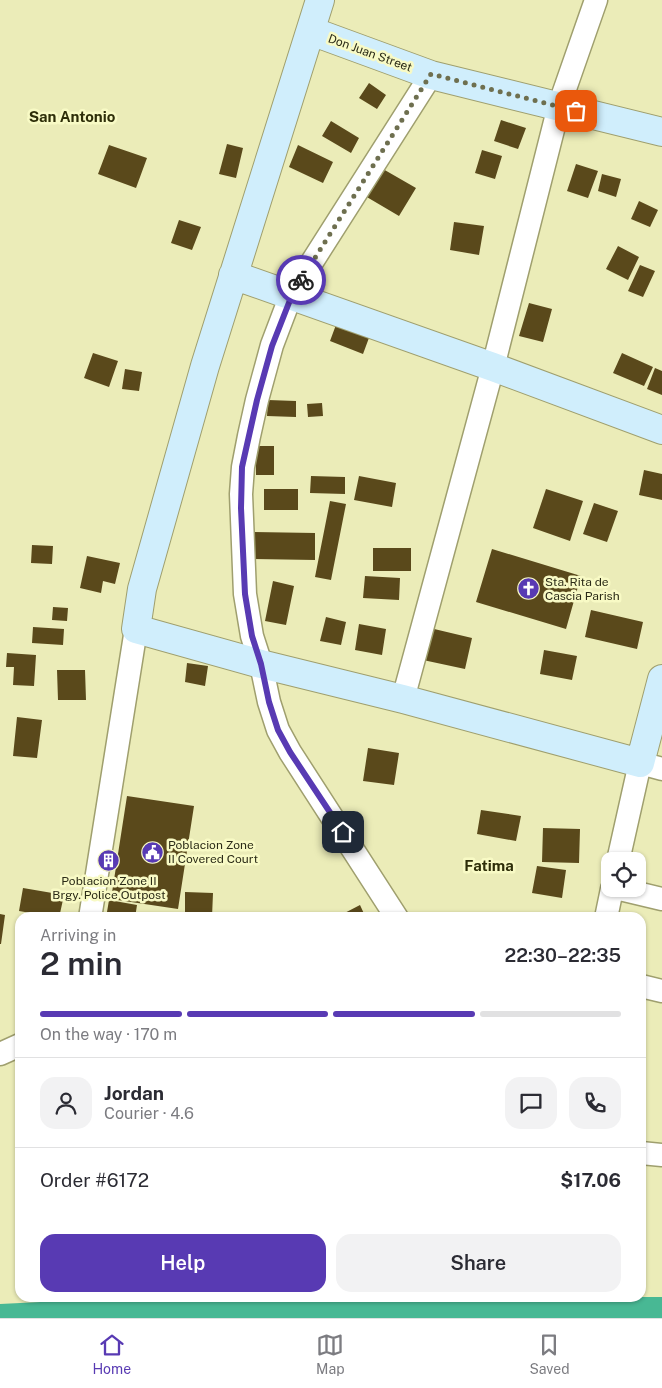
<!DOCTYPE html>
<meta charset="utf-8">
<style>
body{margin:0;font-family:"Public Sans",sans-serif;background:#f2f2f3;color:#2b2b33;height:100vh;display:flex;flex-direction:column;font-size:19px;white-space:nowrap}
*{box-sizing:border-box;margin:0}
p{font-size:16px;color:#7c7c81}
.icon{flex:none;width:28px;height:28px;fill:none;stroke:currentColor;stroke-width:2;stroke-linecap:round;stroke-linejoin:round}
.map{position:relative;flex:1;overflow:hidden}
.drawer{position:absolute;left:15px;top:912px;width:631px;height:390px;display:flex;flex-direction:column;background:#fff;border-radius:15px;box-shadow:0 1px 4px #0004}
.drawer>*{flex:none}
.buttons{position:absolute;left:601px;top:852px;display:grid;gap:10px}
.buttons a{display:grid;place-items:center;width:45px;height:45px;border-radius:10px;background:#fff;box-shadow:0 1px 4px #0004;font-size:25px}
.pin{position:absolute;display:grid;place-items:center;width:42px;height:42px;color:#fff;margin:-21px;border-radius:10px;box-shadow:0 2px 8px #0006}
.courier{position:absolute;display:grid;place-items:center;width:50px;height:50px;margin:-25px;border:4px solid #583ab3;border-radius:50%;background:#fff;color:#222;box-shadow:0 1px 6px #0007}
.headline em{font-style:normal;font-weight:600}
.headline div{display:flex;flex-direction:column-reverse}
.headline{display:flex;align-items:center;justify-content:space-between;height:85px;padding:0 25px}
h1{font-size:32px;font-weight:600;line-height:38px}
.bar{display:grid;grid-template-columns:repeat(4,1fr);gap:8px 5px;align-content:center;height:60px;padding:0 25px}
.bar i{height:6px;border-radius:4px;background:#e1e1e2}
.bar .on{background:#583ab3}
.bar p{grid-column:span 4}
.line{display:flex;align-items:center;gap:12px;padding:0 25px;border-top:1px solid #e1e1e2}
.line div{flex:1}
.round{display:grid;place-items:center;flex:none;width:52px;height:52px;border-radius:15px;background:#f2f2f3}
.button{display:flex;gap:10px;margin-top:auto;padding:10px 25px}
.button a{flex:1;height:58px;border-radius:15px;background:#583ab3;color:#fff;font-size:20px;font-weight:600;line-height:58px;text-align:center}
.button a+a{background:#f2f2f3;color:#2b2b33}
.dock{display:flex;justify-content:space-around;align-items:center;height:70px;border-top:1px solid #e1e1e2;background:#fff;font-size:14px;color:#7c7c81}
.dock a{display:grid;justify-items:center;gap:2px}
.dock .on{color:#583ab3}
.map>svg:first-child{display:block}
.water{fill:#48b894}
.building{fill:#5a491b}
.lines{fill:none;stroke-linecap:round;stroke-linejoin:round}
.street-casing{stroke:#9f9f6e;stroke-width:25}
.secondary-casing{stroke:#9f9f6e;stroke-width:30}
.street{stroke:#fff;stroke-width:22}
.secondary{stroke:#d0eefc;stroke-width:28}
.done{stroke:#6e6f4f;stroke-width:5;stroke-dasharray:0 9}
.route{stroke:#583ab3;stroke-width:6}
.labels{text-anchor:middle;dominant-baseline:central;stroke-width:5;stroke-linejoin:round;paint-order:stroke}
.street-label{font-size:12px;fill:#2b2b17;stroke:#f8fac5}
.poi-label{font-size:12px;fill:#2b2b17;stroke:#f8fac5;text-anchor:start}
.quarter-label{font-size:15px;font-weight:bold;fill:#2e2e09;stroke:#f8fac5}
</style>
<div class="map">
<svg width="662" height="1318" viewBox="0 0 662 1318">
<rect width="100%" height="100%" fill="#ebecb8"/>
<!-- water -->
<path class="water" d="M662,1297V1318H0V1304L121,1298Z"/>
<!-- building -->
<path class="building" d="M369,83L386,95L377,109L359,98Z
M501,120L526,128L518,149L494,141Z
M331,121L359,138L351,153L322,136Z
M227,144L243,148L236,178L219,174Z
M109,145L147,158L136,188L98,174Z
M298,145L333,162L323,183L289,167Z
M482,150L502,156L495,179L475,173Z
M576,164L598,171L588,198L567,191Z
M376,165L416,188L399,216L360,193Z
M602,174L621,179L616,197L598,191Z
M639,201L658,210L650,227L631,219Z
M179,220L201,227L192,250L171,243Z
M454,222L484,226L479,255L450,250Z
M618,246L639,257L628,280L606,269Z
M640,265L655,271L643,297L628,291Z
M529,303L552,309L543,342L519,336Z
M340,314L373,327L363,354L330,341Z
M93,353L118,361L109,387L84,378Z
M622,353L653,367L644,386L613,373Z
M655,368L662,371V395L647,389Z
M125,369L142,372L139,391L122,389Z
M268,400L296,401V417L267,416Z
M322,403L323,416L308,417L307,404Z
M256,446H274V475H256Z
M644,470L662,474V500L639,495Z
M311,476L345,477V494L310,493Z
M359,476L396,483L392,507L354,500Z
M264,489H298V510H264Z
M546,489L583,501L570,541L533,528Z
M330,501L346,504L331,580L315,577Z
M594,503L618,511L607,542L583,534Z
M247,532L315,533V560L247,559Z
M32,545L53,546L52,564L31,563Z
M373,548H411V571H373Z
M492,549L581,576L566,629L476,602Z
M87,556L120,563L115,584L103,581L101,593L80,588Z
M365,576L400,578L399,600L363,598Z
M273,581L294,586L286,625L265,621Z
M53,607L68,608L67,621L52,620Z
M591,610L643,622L637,649L585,637Z
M326,617L346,622L341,645L320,641Z
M359,624L386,629L382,655L355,650Z
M33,627L64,629L63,645L32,643Z
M430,628L472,638L465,669L423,660Z
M544,650L577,656L572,680L540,674Z
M7,653L36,655L34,686L13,685L14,667H6Z
M187,663L208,666L205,686L185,682Z
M57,670H85L86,700H58Z
M17,717L42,720L37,758L13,756Z
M368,748L399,753L394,785L363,781Z
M127,796L194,806L178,909L111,899Z
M481,810L521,816L516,841L477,834Z
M543,828L580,829L579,863L542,862Z
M104,852L116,854L114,869L102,867Z
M537,866L566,870L562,898L532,893Z
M23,888L64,895L59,918L19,911Z
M185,892L213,893L212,917L185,916Z
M109,900L137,905L135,918H106Z
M360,905L366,918H335Z
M0,914L5,915L1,944H0Z"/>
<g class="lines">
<defs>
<path id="street" d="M403,699L493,367L559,106L596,0
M618,861L640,763L662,769
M620,889L662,899
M90,918L136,629
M397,918L290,752L278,730L269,702L261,664L252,636L245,594L241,494L243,467L249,436L257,400L272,345L291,295L431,75
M606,918L612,889
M641,986L662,991
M0,1054L20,1045
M641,1153L662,1155"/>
<path id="secondary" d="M320,0L205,366L142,589L136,629L261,664L403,699L640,763L662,679
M311,31L431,75L662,132
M233,275L493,367L662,430"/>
</defs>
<!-- street casing -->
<use href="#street" class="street-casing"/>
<!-- secondary casing -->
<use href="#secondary" class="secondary-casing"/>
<!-- street -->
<use href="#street" class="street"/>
<!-- secondary -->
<use href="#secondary" class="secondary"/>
</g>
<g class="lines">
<!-- done -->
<path class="done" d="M301,280L431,74L576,111"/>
<!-- route -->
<path class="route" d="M301,280L292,295L272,346L257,400L242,467L241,508L245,594L252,636L261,664L269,702L278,730L290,752L343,832"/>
</g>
<!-- icons -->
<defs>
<symbol id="church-disc" viewBox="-11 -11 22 22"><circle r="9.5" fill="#583ab3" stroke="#f8fac5"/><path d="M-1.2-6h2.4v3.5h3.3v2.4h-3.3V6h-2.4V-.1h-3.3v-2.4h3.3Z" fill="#fff"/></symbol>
<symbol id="civic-disc" viewBox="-11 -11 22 22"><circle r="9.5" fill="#583ab3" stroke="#f8fac5"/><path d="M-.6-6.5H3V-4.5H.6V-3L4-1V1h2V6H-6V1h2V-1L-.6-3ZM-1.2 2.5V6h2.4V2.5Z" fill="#fff"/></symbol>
<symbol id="building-disc" viewBox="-11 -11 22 22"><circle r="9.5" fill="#583ab3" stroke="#f8fac5"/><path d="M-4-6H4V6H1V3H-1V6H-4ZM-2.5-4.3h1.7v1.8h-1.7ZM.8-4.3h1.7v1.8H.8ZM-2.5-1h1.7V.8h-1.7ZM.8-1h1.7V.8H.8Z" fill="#fff"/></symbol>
</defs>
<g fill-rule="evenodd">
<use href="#church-disc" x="516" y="576" width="25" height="25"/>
<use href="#civic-disc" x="140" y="840" width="25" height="25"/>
<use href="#building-disc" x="96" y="848" width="25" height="25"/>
</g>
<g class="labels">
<!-- street labels -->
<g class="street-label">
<text transform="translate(370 53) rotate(20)">Don Juan Street</text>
</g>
<!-- poi labels -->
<g class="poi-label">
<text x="545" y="582">Sta. Rita de<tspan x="545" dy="14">Cascia Parish</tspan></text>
<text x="168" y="845">Poblacion Zone<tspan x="168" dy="14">II Covered Court</tspan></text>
<text x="109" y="881" text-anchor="middle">Poblacion Zone II<tspan x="109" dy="14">Brgy. Police Outpost</tspan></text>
</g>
<!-- quarter labels -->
<g class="quarter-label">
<text x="72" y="116">San Antonio</text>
<text x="489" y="865">Fatima</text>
</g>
</g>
</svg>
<div class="buttons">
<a><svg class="icon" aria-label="locate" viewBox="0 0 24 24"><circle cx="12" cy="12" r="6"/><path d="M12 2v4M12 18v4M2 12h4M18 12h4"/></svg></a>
</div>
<div class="pin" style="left:576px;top:111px;background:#ea580c"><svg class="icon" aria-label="bag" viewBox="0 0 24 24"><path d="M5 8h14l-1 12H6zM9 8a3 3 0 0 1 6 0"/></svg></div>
<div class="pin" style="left:343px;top:832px;background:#1f2937"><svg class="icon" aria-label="home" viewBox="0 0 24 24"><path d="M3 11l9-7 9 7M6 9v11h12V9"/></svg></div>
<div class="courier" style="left:301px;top:280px"><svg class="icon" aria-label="bike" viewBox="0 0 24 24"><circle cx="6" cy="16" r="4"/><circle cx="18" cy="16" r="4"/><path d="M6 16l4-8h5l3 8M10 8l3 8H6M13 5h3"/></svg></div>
<section class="drawer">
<div class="headline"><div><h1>2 min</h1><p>Arriving in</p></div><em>22:30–22:35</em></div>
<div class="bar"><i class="on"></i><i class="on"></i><i class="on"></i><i></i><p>On the way · 170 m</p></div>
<div class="line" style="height:90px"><a class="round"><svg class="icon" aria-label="person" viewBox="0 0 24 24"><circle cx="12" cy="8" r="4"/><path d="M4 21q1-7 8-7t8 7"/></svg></a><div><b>Jordan</b><p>Courier · 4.6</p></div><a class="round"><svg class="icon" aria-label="chat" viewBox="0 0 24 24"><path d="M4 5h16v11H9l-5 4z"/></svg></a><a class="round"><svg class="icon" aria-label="phone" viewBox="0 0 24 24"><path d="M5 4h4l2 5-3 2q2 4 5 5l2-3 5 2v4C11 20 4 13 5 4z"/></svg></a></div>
<div class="line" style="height:65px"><div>Order #6172</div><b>$17.06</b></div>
<div class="button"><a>Help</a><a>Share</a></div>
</section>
</div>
<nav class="dock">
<a class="on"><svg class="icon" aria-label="home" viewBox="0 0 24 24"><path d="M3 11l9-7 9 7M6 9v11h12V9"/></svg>Home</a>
<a><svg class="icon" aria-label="map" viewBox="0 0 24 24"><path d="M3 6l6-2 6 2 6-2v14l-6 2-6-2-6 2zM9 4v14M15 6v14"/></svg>Map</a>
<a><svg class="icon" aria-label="saved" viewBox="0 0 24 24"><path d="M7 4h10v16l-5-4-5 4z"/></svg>Saved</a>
</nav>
